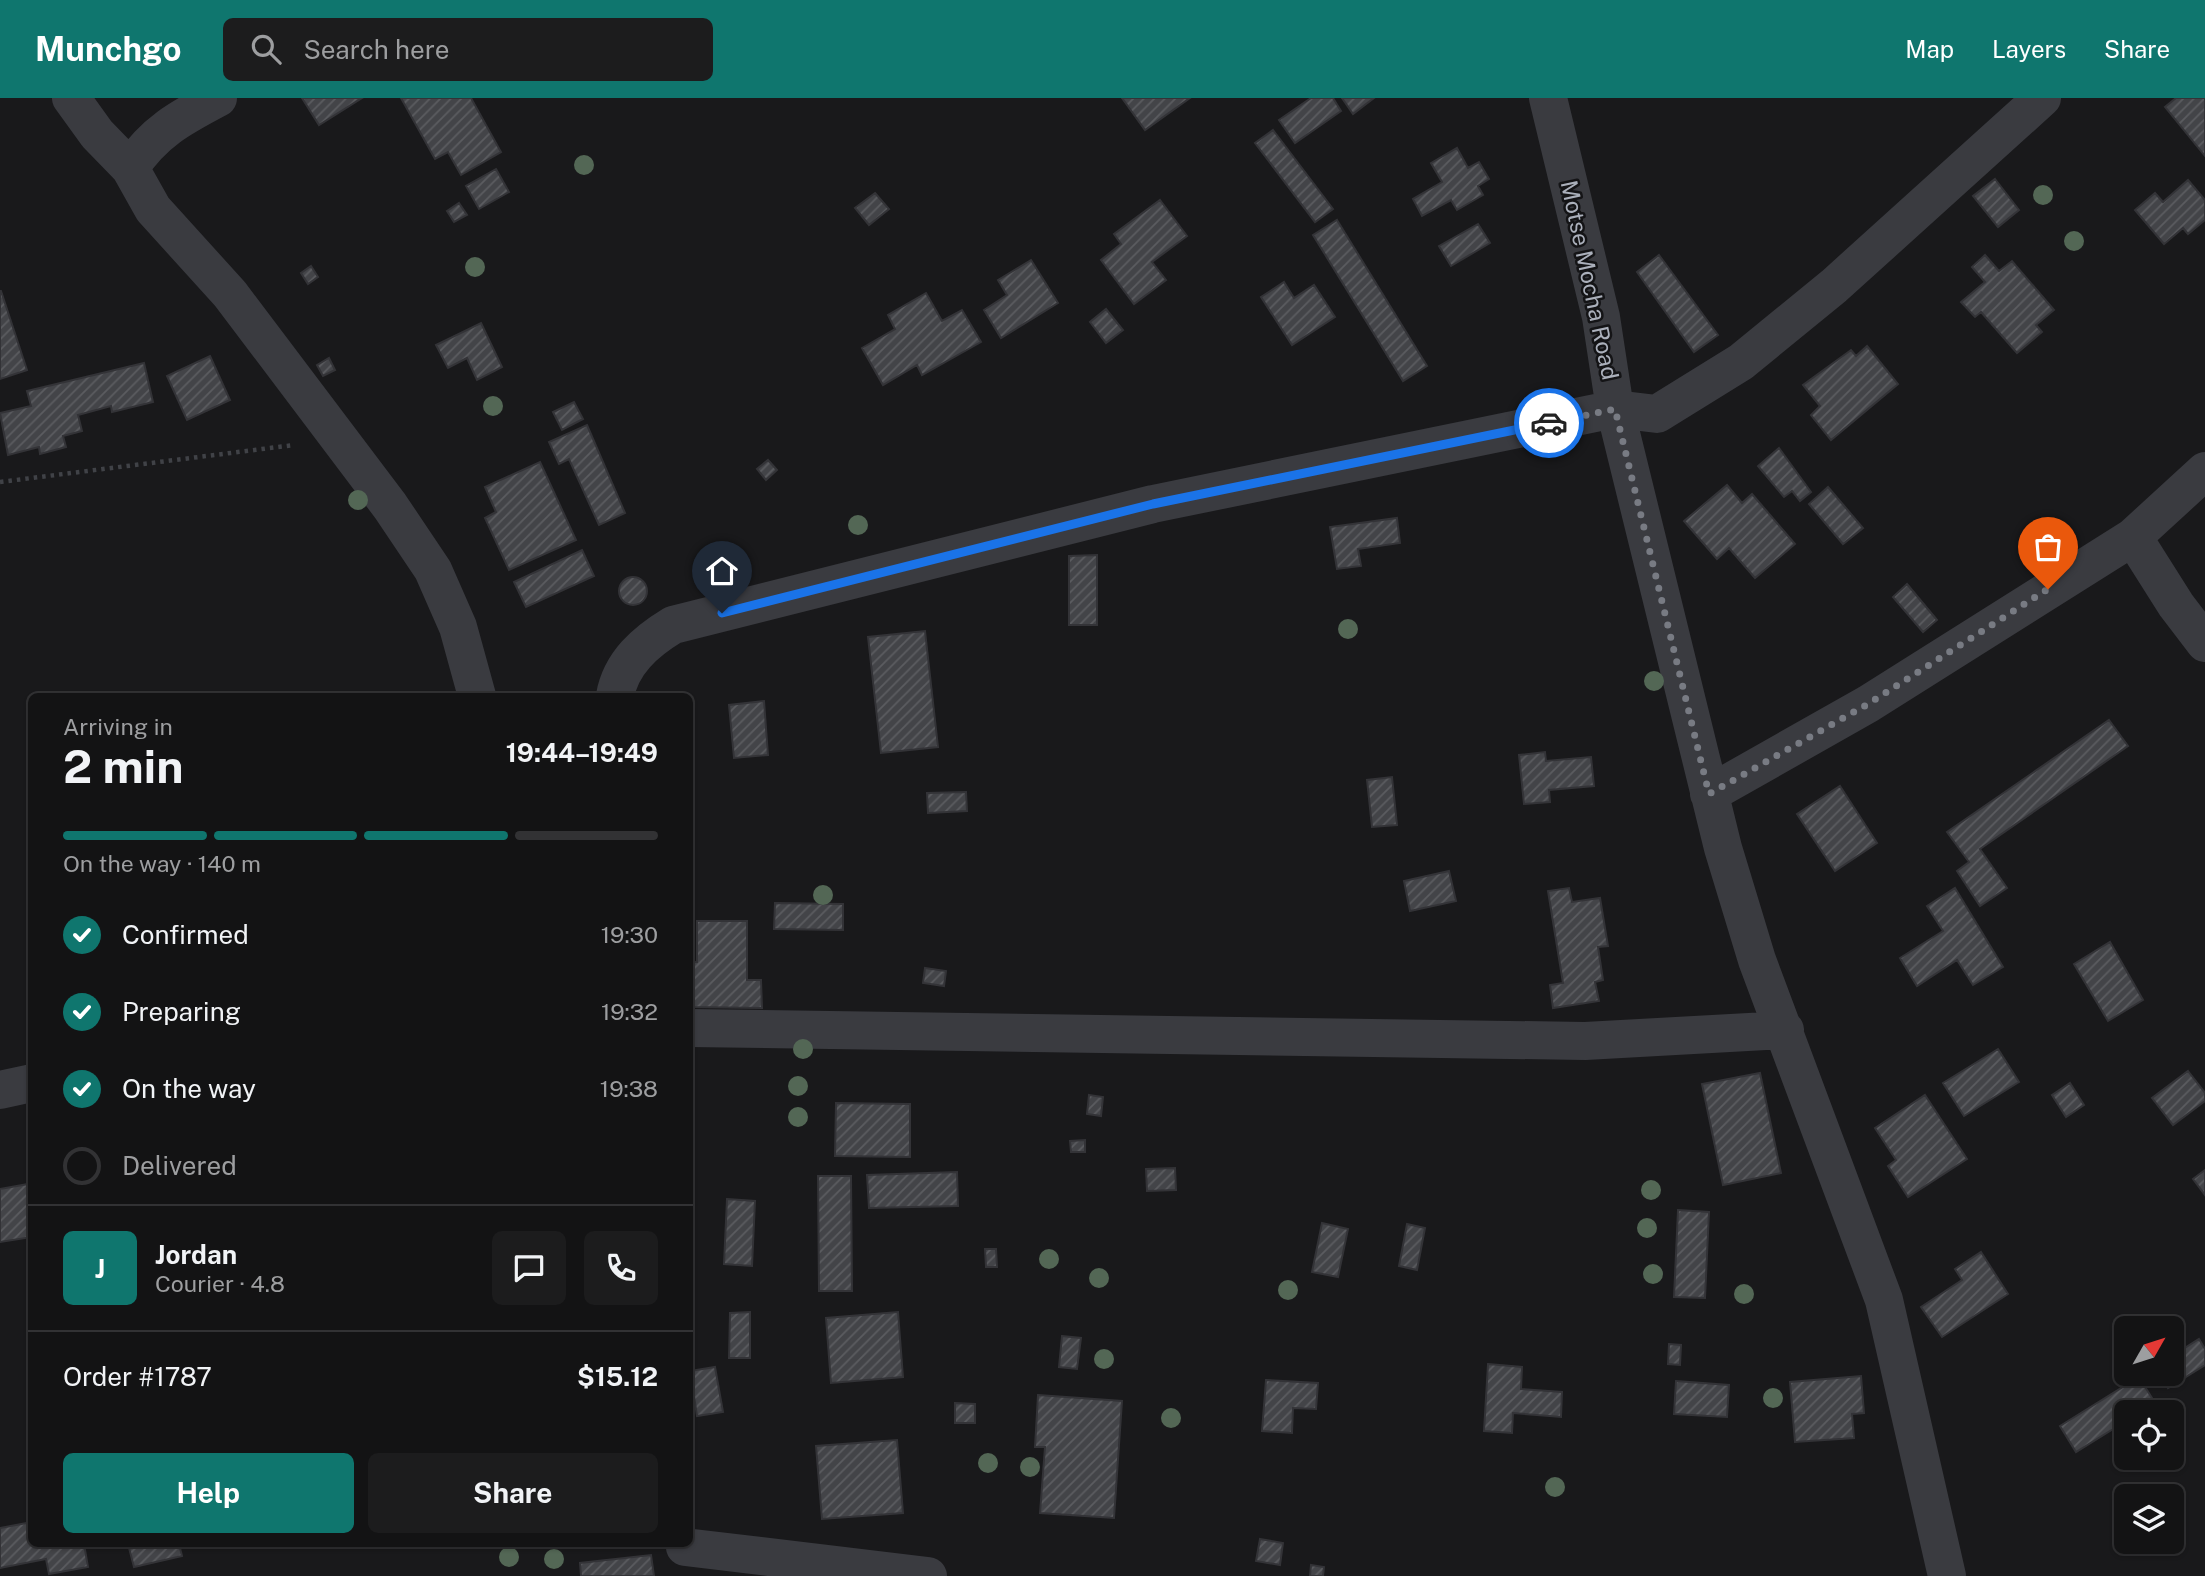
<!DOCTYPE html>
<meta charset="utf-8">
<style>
body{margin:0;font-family:"Public Sans",sans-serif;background:#1c1c1d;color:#f1f3f6;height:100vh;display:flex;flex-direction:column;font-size:26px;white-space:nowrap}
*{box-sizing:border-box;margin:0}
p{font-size:23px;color:#9d9ea0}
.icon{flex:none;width:38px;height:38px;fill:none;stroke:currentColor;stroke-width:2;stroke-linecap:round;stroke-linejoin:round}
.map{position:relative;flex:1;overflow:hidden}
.panel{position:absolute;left:28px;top:595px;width:665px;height:854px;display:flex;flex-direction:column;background:#131314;border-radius:10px;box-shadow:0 2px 5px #0004,0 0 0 2px #323234}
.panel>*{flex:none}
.needle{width:46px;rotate:51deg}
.controls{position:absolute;left:2114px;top:1218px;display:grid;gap:14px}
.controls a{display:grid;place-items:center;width:70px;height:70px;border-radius:10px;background:#131314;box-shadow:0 2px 5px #0004,0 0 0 2px #323234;font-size:35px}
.pin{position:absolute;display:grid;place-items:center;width:60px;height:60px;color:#fff;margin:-72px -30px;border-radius:50% 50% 50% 0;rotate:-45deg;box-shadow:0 0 7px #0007}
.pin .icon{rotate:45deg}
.courier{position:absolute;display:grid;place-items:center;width:70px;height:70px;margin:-35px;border:5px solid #1a73e8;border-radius:50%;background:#fff;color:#222;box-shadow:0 2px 9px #0007}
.head em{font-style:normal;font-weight:700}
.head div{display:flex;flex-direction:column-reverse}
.head{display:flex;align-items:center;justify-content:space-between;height:119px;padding:0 35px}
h1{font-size:46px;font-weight:700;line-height:52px}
.bar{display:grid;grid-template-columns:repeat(4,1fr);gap:10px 7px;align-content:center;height:84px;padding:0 35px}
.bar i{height:9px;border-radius:5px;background:#323234}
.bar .current{background:#0f766e}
.bar p{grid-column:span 4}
.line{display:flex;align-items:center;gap:18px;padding:0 35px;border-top:2px solid #323234}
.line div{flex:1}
.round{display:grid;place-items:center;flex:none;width:74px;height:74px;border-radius:10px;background:#1c1c1d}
ol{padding:0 35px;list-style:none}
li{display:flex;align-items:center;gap:21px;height:77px}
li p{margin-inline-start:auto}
li .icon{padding:7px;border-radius:50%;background:#0f766e;color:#fff;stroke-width:4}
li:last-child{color:#9d9ea0}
li i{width:38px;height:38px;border:4px solid #323234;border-radius:50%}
.button{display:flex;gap:14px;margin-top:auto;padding:14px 35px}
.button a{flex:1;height:80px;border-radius:10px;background:#0f766e;color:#fff;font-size:28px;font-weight:700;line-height:80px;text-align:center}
.button a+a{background:#1c1c1d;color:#f1f3f6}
header{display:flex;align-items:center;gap:42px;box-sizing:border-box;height:98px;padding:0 35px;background:#0f766e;color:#fff}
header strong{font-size:33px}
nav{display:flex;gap:38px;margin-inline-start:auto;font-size:24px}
.search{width:490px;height:63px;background:#1c1c1d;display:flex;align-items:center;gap:18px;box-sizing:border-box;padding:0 24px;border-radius:10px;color:#9d9ea0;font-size:26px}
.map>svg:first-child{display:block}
.building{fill:url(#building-hatch);stroke:#333337;stroke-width:2}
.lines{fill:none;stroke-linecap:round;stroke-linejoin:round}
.path{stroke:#404247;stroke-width:4.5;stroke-dasharray:3.5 5;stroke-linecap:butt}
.street{stroke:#3a3b40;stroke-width:38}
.tree{fill:#536755}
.done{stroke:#787b83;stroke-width:7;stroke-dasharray:0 12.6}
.route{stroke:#1a73e8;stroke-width:9}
.labels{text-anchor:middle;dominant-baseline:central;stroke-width:5;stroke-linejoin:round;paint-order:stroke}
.street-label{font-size:23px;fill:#abb0bb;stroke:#141416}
</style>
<header>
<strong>Munchgo</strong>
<div class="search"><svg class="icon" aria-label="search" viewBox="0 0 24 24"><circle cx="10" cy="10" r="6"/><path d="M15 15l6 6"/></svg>Search here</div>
<nav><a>Map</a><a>Layers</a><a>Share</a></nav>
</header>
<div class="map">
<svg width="2205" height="1478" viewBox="0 0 2205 1478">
<defs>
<pattern id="building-hatch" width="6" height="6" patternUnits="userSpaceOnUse" patternTransform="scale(1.75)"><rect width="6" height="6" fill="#434448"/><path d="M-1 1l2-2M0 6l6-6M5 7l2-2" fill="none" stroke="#5b5c60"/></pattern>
</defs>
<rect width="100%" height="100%" fill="#19191b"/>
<!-- building -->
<path class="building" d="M302,0H362L319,27Z
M401,0H471L501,54L461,77L448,54L435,61Z
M1122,0H1190L1145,32Z
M1311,0H1333L1341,13L1295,45L1279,22Z
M1342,0H1374L1353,16Z
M2176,0H2205V58L2165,9Z
M1273,32L1333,111L1315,124L1255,45Z
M1457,50L1468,70L1479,64L1489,81L1478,88L1483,97L1457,112L1451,102L1422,118L1413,101L1442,84L1431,65Z
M496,71L509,94L479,111L466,88Z
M1995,81L2019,112L1998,129L1973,98Z
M2188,82L2205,102V122L2188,136L2183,130L2164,146L2135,112L2155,95L2163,104Z
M875,95L889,111L869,127L855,110Z
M1160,102L1187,138L1152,164L1166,182L1134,206L1101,162L1121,146L1114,136Z
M459,105L467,117L454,124L447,113Z
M1337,122L1427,268L1403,283L1313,137Z
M1478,126L1490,145L1451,168L1439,148Z
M1659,157L1718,237L1694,254L1637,174Z
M1985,157L1999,173L2012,163L2054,212L2036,227L2042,234L2017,255L1981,214L1975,219L1961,204L1985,184L1972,169Z
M1031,162L1058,205L1001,240L984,212L1007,197L998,182Z
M311,168L318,179L308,186L301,175Z
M1284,184L1294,200L1314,187L1335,219L1292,247L1261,199Z
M1,193L27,272L0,281V193Z
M926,195L942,223L962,212L981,244L922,277L917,267L883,287L862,250L895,231L888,217Z
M1106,211L1123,232L1106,245L1090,224Z
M481,225L502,269L477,282L467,260L448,270L436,247Z
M1867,248L1898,286L1831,342L1811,317L1820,308L1803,287L1851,252L1856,258Z
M210,258L230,302L187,322L167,278Z
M329,260L335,272L323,278L317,267Z
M144,265L153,304L112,314L111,308L78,317L82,333L63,338L66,349L40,356L39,349L8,357L0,315L31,308L27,293Z
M574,304L583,321L562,332L553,314Z
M587,327L625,415L599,427L569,361L559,366L549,344Z
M1779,350L1811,394L1800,403L1792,393L1784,399L1758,368Z
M768,362L777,372L766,382L757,371Z
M540,364L576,442L509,472L485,420L496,414L485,389Z
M1727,387L1742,405L1752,396L1795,446L1755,480L1729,450L1717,461L1684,423Z
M1828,389L1863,430L1843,446L1809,406Z
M1397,420L1400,445L1358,451L1361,468L1337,471L1330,429Z
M582,452L594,478L526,509L514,484Z
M1097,457V527H1069V458Z
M619 493a14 14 0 1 1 28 0a14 14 0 1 1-28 0Z
M1907,486L1937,522L1923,534L1893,499Z
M925,533L938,649L881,655L868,539Z
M764,603L768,657L734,660L729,607Z
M2109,622L2128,648L1980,751L2007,790L1980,808L1957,773L1969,764L1947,734Z
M1545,654L1546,663L1591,659L1594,688L1549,692L1550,704L1524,706L1519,657Z
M1392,679L1397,727L1372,729L1367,682Z
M1840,688L1877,745L1835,773L1797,716Z
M966,694L967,713L928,715L927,695Z
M1449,773L1456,803L1410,813L1404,783Z
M1569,790L1572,804L1600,800L1608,848L1598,849L1603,882L1595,884L1599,903L1553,910L1550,887L1563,885L1548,793Z
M1955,790L2003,869L1973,887L1957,862L1917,888L1900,860L1943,833L1927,808Z
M775,805L843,806V832L774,831Z
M697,823H747V882H761L762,910L690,909V864H697Z
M2110,844L2143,902L2108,923L2074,866Z
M925,870L946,873L944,888L923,885Z
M1998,951L2019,984L1964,1018L1943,985Z
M2188,973L2205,995V1003L2173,1027L2152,1000Z
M1760,975L1781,1075L1723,1087L1702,986Z
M2070,985L2084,1007L2066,1019L2052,997Z
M1089,997L1103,999L1101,1018L1087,1016Z
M1925,997L1967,1061L1908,1099L1888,1068L1896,1062L1875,1030Z
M836,1005L910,1006V1059L835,1058Z
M1085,1042V1054H1071L1070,1043Z
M1175,1070L1176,1092L1147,1093L1146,1071Z
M2205,1072V1097L2193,1081Z
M957,1074L958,1108L869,1110L867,1077Z
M818,1078H851L852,1193H819Z
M28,1086L32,1139L0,1144V1091Z
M727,1101L755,1103L752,1168L724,1166Z
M1678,1112L1709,1114L1705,1200L1674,1199Z
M1322,1125L1348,1131L1338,1179L1312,1174Z
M1407,1126L1425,1130L1417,1172L1399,1168Z
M985,1151H996L997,1169H986Z
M1981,1154L2008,1196L1942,1239L1921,1209L1962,1182L1955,1171Z
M750,1214V1260H729L730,1215Z
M898,1214L903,1279L831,1285L826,1220Z
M1062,1238L1081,1240L1077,1271L1059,1269Z
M2199,1241L2205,1251V1267L2168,1290L2160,1276H2172V1258Z
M1669,1246L1681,1247L1680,1267L1668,1266Z
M1488,1266L1522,1269L1521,1291L1562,1294L1561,1319L1513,1315L1512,1335L1484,1333Z
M715,1269L723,1314L697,1318L690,1273Z
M1861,1278L1864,1315L1852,1316L1854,1340L1795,1344L1790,1284Z
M2139,1279L2155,1305L2140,1314H2126V1323L2076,1354L2060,1328Z
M1266,1282L1318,1285L1316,1311L1293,1310L1292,1335L1262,1333Z
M1676,1283L1729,1287L1727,1319L1674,1316Z
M1038,1297L1122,1303L1114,1420L1040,1415L1045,1349H1035Z
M955,1305L975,1306V1325H955Z
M897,1342L903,1415L822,1421L816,1348Z
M32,1424V1446H84L88,1469L49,1476L46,1461L0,1470V1430Z
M1260,1441L1283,1445L1280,1467L1256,1463Z
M128,1446H179L182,1458L134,1469Z
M651,1457L654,1478H581L580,1465Z
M1311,1467L1324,1469L1323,1478H1310Z"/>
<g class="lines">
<!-- path -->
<path class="path" d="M0,384L294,347"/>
<!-- street -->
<path class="street" d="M71,0L97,36L130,70L153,111L230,196L390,408L433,472L458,529L477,598
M130,70C154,34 180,20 218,0
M2133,439L2176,507L2205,545
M615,598C621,565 645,544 673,527L1153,406L1615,311L1601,219L1548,0
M1709,696L1868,606L2133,439L2205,373
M690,930L1585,943L1785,932
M0,992L32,985
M685,1449L928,1478
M1947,1478L1884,1202L1757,862L1723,750L1615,311L1657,316L1741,264L1834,188L2042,0"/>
</g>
<!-- trees -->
<g class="tree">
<circle cx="584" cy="67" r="10"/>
<circle cx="2043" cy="97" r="10"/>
<circle cx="2074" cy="143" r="10"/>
<circle cx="475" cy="169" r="10"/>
<circle cx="493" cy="308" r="10"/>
<circle cx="358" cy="402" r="10"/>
<circle cx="858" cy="427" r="10"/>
<circle cx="1348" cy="531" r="10"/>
<circle cx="1654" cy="583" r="10"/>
<circle cx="823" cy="797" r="10"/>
<circle cx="803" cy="951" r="10"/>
<circle cx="798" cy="988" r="10"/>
<circle cx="798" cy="1019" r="10"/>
<circle cx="1651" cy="1092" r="10"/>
<circle cx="1647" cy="1130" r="10"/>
<circle cx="1049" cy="1161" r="10"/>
<circle cx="1653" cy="1176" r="10"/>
<circle cx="1099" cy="1180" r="10"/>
<circle cx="1288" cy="1192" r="10"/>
<circle cx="1744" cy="1196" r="10"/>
<circle cx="1104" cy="1261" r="10"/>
<circle cx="1773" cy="1300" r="10"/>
<circle cx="1171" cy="1320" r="10"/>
<circle cx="988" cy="1365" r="10"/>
<circle cx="1030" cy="1369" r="10"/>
<circle cx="1555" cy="1389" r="10"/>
<circle cx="509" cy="1459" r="10"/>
<circle cx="554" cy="1461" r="10"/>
</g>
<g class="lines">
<!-- done -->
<path class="done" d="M1549,325L1615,311L1709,696L1868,606L2048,491"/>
<!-- route -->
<path class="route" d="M722,515L1153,406L1549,325"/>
</g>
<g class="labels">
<!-- street labels -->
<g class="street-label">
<text transform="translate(1590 182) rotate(78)">Motse Mocha Road</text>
</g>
</g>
</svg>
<div class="controls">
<a><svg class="needle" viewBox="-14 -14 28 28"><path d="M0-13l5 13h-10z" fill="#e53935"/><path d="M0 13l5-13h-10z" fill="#9d9ea0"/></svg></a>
<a><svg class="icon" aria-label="locate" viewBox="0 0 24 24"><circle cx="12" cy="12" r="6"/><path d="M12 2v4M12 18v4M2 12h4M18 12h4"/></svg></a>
<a><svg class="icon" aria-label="layers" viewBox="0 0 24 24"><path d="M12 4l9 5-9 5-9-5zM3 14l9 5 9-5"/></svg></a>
</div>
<div class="pin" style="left:2048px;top:491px;background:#ea580c"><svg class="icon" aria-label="bag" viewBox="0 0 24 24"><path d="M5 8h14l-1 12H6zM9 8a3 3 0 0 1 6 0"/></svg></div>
<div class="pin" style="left:722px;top:515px;background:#1f2937"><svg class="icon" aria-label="home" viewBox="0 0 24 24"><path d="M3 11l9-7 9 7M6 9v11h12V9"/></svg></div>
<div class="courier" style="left:1549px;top:325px"><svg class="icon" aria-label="car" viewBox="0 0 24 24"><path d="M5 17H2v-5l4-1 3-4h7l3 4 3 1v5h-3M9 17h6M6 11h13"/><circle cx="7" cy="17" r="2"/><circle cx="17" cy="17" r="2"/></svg></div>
<section class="panel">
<div class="head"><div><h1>2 min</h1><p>Arriving in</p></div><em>19:44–19:49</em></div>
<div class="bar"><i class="current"></i><i class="current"></i><i class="current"></i><i></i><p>On the way · 140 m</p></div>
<ol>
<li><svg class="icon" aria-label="check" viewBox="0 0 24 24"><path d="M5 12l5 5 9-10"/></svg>Confirmed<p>19:30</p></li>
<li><svg class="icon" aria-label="check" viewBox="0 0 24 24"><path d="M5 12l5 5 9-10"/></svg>Preparing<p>19:32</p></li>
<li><svg class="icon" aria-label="check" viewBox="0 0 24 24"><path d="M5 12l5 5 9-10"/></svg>On the way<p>19:38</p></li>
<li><i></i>Delivered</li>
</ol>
<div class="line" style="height:126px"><b class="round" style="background:#0f766e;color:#fff">J</b><div><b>Jordan</b><p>Courier · 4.8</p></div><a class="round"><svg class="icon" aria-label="chat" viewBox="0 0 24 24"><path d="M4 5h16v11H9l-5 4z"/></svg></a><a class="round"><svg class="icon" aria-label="phone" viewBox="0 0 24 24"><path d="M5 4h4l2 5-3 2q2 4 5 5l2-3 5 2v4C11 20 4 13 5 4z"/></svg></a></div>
<div class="line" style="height:91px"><div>Order #1787</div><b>$15.12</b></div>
<div class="button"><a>Help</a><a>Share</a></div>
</section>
</div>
